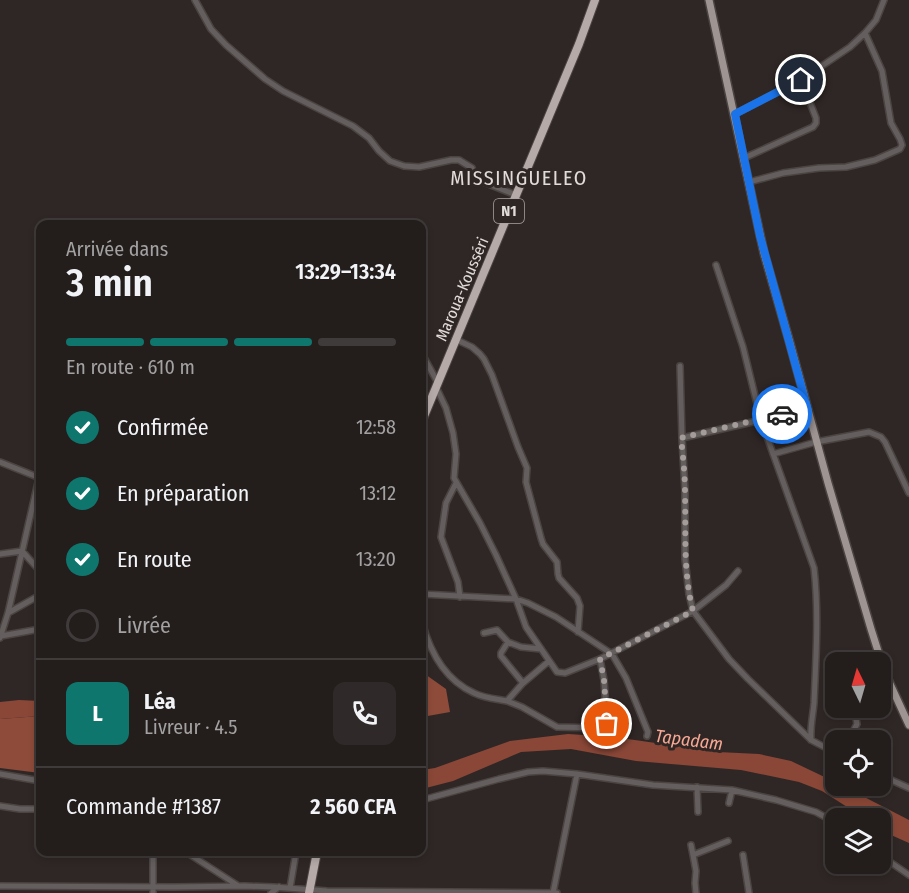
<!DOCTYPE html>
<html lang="fr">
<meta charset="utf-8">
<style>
body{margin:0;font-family:"Fira Sans Condensed",sans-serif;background:#2f2a29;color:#f1f3f6;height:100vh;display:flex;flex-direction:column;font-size:22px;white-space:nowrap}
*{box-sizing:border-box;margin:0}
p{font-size:20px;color:#a3a2a3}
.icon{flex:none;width:33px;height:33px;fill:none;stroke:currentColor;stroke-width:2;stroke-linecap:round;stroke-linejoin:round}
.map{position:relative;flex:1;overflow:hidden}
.details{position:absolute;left:36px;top:220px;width:390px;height:636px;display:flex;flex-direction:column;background:#231d1c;border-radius:12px;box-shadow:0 3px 9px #0003,0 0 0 2px #403b3b}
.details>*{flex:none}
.needle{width:39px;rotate:355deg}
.fabs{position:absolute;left:825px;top:652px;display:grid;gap:12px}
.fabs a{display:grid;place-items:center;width:66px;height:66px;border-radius:12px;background:#231d1c;box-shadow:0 3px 9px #0003,0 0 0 2px #403b3b;font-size:30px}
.pin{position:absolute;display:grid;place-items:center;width:51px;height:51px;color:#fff;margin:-26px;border:3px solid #fff;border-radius:50%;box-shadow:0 2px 6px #0007}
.courier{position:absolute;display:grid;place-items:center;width:60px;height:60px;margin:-30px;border:4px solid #1a73e8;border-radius:50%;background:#fff;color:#222;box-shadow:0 2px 8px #0007}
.summary em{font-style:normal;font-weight:600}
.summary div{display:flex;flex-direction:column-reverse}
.summary{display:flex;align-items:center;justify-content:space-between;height:102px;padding:0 30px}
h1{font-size:39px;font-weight:600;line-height:45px}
.bar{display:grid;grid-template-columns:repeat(4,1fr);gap:9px 6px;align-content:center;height:72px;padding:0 30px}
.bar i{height:8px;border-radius:4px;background:#403b3b}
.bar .selected{background:#0f766e}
.bar p{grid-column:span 4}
.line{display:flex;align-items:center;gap:15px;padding:0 30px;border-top:2px solid #403b3b}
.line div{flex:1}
.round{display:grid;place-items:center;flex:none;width:63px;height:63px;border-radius:12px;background:#2f2a29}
ol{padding:0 30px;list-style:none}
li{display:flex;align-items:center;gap:18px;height:66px}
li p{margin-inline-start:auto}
li .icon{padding:6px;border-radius:50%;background:#0f766e;color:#fff;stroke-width:4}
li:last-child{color:#a3a2a3}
li i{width:33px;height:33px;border:3px solid #403b3b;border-radius:50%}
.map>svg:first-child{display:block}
.forest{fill:#8e4b3a}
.water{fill:#8a4737}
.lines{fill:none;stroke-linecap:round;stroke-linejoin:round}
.minor-casing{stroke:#4b4442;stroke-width:8}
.major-casing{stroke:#4b4442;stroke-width:10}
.highway-casing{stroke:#4b4442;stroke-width:10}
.minor{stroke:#645f5e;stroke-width:5}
.major{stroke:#9e9592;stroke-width:7}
.highway{stroke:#b5aaa7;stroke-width:8}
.done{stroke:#a39c9b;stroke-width:6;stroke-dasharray:0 10.8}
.route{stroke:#1a73e8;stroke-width:8}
.labels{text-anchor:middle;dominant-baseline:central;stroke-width:6;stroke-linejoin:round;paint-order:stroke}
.shield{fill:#2f2725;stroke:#aca5a4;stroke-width:1.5}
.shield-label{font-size:15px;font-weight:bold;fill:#e1dbda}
.street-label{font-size:16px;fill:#e1dbda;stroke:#2f2725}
.water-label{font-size:18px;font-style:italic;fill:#f7a793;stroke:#2f2725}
.quarter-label{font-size:20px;letter-spacing:1.5px;fill:#e1dbda;stroke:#2f2725}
</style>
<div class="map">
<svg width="909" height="893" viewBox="0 0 909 893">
<rect width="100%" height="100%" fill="#2f2725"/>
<!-- forest -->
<path class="forest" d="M422,672L446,689L450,712L422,717Z
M40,716V773L0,768V719Z"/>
<!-- water -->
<path class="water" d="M19,700L40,701V716L0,719V702Z
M568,734L614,737L718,752L759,754L791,761L835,782L836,786H843L909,820V843L891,835L881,828L880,819H866L822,791L799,782L741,770L636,761L571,749L521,752L453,781L422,789V770L435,768L510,741Z"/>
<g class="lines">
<defs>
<path id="minor" d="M195,0L211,29L226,45L265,79L283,91L353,126L369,138L379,151L390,161L404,166L419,167L451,160H459L472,168L475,176L481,181L516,195
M735,114L801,80L850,47L865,33L876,20L884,0
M744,158L813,127L816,123V118L801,80
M749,182L783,173L819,168L846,167L875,160L900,149L902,145L900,139L891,123L882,71L865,33
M716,265L743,347L761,420L814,568C819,612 816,658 814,703C813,715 810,727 811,740
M455,339L472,347L480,354L484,359L492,375L518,447L527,468L526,482L541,538L543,544L557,562L558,574L559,578L577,598L580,606L578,632
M422,354L438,383
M680,366L682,438L685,491V559L689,594L693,611L729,659L748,679L811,740L836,753
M436,387L446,408L453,433L456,454L454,478L480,523L496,555L516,599L526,627L557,672L565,673L600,659L693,611L726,585L738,571
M682,438L761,420L807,407
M773,454L816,442L869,432L881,437L885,442L909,493
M0,462L40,478
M456,483L446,503L441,537L458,582L460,597
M0,554L22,551L40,571
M422,594L516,599L528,603L556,617L612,654L626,678L648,732L647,736
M8,613L40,595
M422,622C430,652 445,680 474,693C484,698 496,699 507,701
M484,633L497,630L508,642L521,647L541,649
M1,636L40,629
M0,638L8,613L39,478
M508,642L501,653V656L523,683
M549,661L522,684L507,701L522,707L557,727L599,728L607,724L604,680L600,659
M848,741L857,724L854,708
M0,774L40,781
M880,775L909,788
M697,787L698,812
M422,800L499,779L528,772L543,771L577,774L653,785L732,790L776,800L816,812L836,823
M729,803L732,790
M0,806L20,809H40
M691,845L693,855
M153,852V893
M186,852L237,885
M743,855L749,893
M880,855L909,875
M0,886L174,887L245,886L274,887L327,891L557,893
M290,888L296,852
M271,893L279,887
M553,893L577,774
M696,893L695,883L696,871L693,855L728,841"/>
<path id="major" d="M709,0L764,253L789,340L828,483L871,629L885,673L909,725"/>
<path id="highway" d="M422,421L579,44L595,0
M309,893L317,852"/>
</defs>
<!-- minor casing -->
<use href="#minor" class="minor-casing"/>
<!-- major casing -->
<use href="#major" class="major-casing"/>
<!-- highway casing -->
<use href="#highway" class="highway-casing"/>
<!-- minor -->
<use href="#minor" class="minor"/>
<!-- major -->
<use href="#major" class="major"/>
<!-- highway -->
<use href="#highway" class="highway"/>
</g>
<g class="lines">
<!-- done -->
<path class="done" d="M607,724L604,680L600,659L693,611C683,573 686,533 685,494C685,475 683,456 681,438L782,414"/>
<!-- route -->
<path class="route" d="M782,414L807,407L760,236L735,114L801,80"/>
</g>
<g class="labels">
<!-- shield labels -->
<rect class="shield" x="494" y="199" width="30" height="24" rx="4.5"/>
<g class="shield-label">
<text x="509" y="211">N1</text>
</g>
<!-- street labels -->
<g class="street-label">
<text transform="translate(462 289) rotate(-67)">Maroua-Kousséri</text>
</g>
<!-- water labels -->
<g class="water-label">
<text transform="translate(689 740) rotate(7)">Tapadam</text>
</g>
<!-- quarter labels -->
<g class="quarter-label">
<text x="519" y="178">MISSINGUELEO</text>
</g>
</g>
</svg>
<div class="fabs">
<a><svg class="needle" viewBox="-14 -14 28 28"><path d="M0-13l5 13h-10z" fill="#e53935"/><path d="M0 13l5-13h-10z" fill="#a3a2a3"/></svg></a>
<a><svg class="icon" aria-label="locate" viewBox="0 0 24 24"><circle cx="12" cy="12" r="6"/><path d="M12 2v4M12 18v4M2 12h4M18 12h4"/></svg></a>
<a><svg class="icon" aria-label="layers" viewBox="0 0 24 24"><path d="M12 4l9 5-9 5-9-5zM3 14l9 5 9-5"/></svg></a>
</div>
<div class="pin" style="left:607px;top:724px;background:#ea580c"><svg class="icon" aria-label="bag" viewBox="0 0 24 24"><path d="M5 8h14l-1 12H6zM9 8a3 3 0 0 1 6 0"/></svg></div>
<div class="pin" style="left:801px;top:80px;background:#1f2937"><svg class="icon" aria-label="home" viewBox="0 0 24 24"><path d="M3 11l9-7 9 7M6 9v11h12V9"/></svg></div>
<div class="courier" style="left:782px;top:414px"><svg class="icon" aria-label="car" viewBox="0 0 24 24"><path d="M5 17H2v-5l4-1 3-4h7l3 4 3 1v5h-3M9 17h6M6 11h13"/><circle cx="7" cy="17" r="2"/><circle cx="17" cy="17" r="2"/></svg></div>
<section class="details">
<div class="summary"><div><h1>3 min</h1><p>Arrivée dans</p></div><em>13:29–13:34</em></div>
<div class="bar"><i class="selected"></i><i class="selected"></i><i class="selected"></i><i></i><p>En route · 610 m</p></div>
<ol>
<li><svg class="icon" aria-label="check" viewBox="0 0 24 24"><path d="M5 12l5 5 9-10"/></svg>Confirmée<p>12:58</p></li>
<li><svg class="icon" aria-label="check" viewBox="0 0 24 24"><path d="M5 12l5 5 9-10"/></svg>En préparation<p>13:12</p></li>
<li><svg class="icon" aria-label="check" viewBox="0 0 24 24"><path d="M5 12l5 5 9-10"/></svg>En route<p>13:20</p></li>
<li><i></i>Livrée</li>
</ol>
<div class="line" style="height:108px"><b class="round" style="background:#0f766e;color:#fff">L</b><div><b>Léa</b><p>Livreur · 4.5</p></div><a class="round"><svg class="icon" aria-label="phone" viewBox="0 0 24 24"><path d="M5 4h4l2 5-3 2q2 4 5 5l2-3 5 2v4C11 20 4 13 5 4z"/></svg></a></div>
<div class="line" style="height:78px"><div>Commande #1387</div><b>2 560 CFA</b></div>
</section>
</div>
